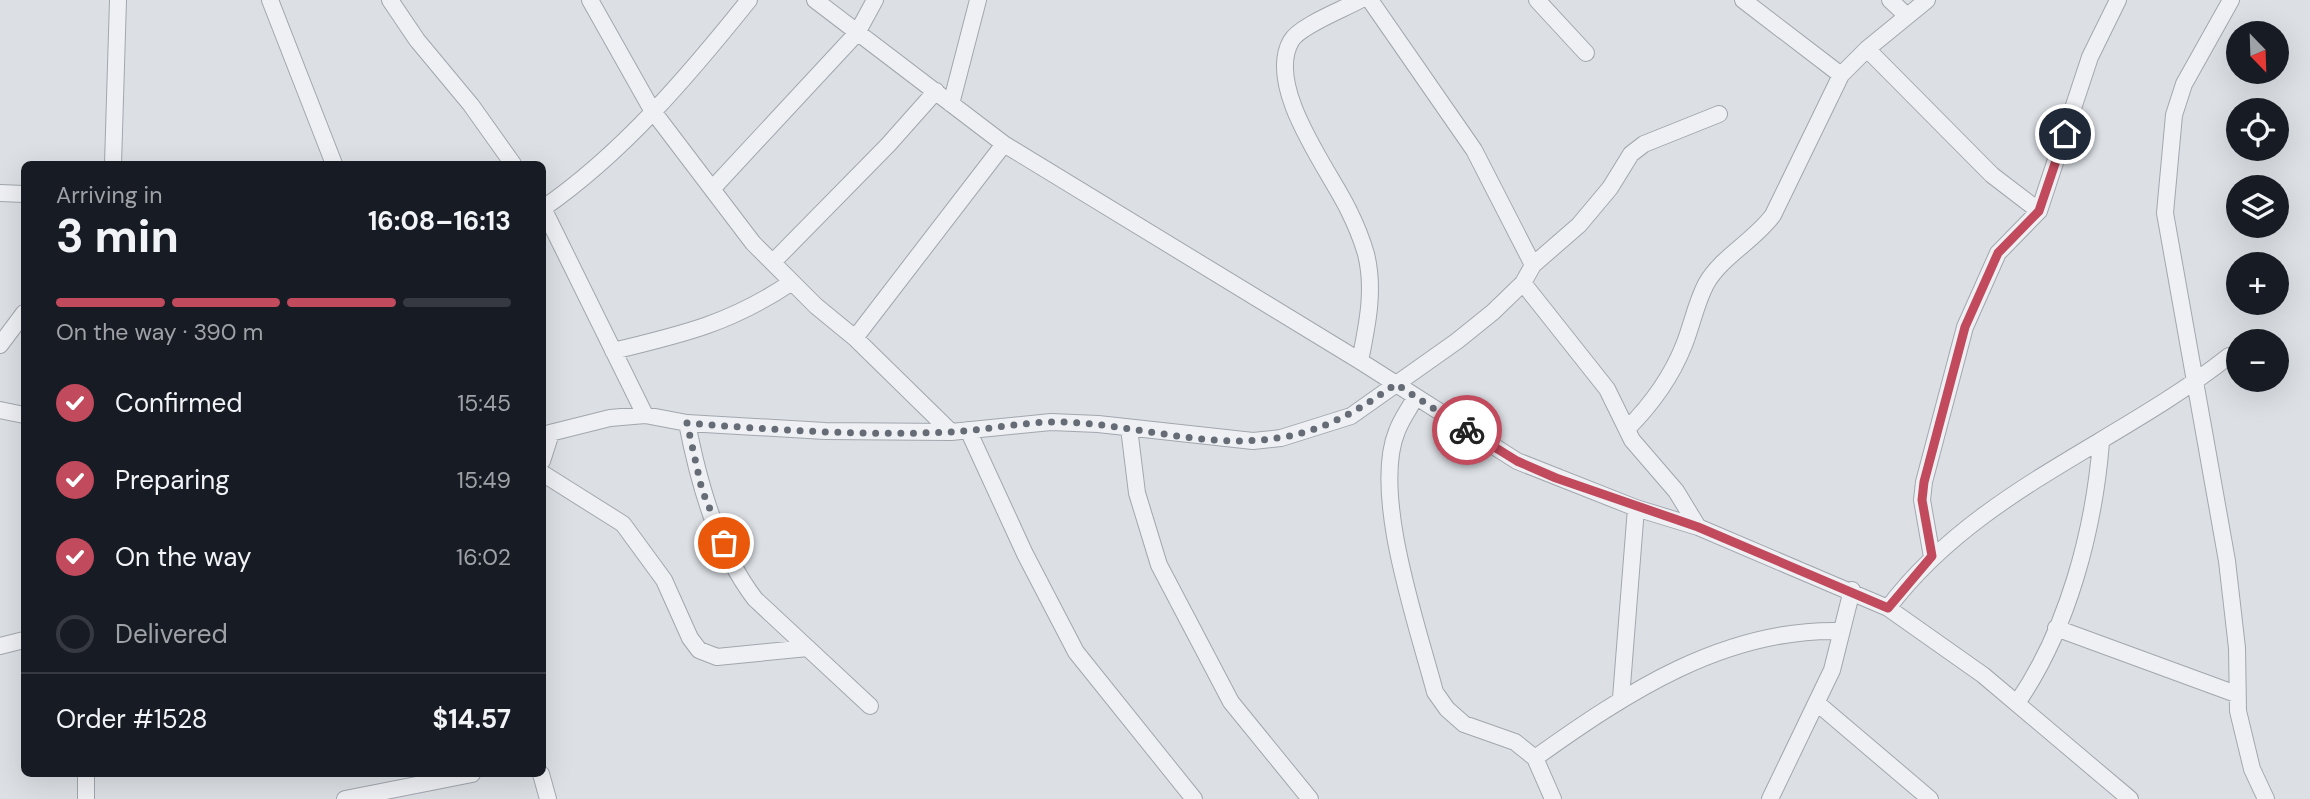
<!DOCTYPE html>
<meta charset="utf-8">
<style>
body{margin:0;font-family:"DM Sans",sans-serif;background:#20242c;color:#f1f3f6;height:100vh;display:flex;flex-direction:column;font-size:26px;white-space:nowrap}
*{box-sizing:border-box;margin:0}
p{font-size:23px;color:#9ea1a6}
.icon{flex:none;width:38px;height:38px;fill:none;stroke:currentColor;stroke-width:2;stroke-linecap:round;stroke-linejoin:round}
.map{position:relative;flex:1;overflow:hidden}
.drawer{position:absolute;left:21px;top:161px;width:525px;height:616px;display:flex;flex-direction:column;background:#171b24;border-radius:10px;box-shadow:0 7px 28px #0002}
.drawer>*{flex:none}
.needle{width:46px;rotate:157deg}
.controls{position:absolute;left:2226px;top:21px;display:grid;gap:14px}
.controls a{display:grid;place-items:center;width:63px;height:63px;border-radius:50%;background:#171b24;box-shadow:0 7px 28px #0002;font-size:35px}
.pin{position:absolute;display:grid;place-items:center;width:60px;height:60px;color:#fff;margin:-30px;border:4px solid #fff;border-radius:50%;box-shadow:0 2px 7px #0007}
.courier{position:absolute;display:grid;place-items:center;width:70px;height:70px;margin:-35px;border:5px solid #c14a5d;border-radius:50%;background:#fff;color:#222;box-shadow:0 2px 9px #0007}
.headline em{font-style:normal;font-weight:700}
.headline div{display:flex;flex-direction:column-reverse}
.headline{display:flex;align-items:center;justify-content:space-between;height:119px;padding:0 35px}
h1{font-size:46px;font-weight:700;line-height:52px}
.bar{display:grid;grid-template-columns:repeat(4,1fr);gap:10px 7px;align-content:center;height:84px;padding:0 35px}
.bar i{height:9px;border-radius:5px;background:#363941}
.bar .current{background:#c14a5d}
.bar p{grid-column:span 4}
.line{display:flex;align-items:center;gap:18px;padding:0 35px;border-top:2px solid #363941}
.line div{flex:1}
ol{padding:0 35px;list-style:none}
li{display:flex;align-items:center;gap:21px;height:77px}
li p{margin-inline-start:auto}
li .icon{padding:7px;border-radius:50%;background:#c14a5d;color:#fff;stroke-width:4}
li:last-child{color:#9ea1a6}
li i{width:38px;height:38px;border:4px solid #363941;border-radius:50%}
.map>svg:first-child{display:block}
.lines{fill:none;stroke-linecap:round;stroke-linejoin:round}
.street-casing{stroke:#a2a7ae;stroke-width:18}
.street{stroke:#eef0f4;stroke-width:16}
.done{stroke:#666c76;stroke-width:7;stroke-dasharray:0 12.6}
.route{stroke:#c14a5d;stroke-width:9}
</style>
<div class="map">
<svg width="2310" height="799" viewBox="0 0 2310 799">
<rect width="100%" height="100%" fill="#dce0e5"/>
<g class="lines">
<defs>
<path id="street" d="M270,0L334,164
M390,0L417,40L471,105L513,164
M590,0L652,110L753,243L816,306L855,338L951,432
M815,0L1004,144L1360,361L1517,461L1636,508L1698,527L1888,608L1983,675L2130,799
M1360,0C1344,9 1299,26 1291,41C1265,87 1329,170 1348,209C1355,223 1362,240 1366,254C1375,290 1367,326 1360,361
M1370,0L1474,150L1533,265
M1537,0L1586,53
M1743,0L1841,75
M1890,0L1907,16
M2231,0L2184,84L2174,115L2165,213L2227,561L2237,648L2238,711L2252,769L2266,799
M1867,49L1992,175L2039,211
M951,104L978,0
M113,164L118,0
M713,188L857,33L875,0
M0,193L24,194
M542,206L645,415
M542,209C622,154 689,75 749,0
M773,262L888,145L936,91
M1523,283L1607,389L1632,440L1676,491L1698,527
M855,338L1004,144
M0,345L24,313
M613,351C684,334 731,323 792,282
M1415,398C1409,409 1401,420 1397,431C1371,494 1418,627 1435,692L1447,709L1464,724L1515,742L1535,758L1553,799
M0,410L24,415
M687,423C699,484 717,549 755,599L870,706
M1129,428L1137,493L1159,565L1231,702L1310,799
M1627,429C1652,404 1671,378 1684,345C1692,325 1696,303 1706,284C1722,256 1754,241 1773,215L1841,75L1867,49L1927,0
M968,430L1025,554L1076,652L1194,799
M542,435L610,418L645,415L687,423L825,431L951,432L1051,422L1098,424L1253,441L1281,438L1351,416L1457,341L1493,312L1523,283L1533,265L1579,225L1610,188L1631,154L1644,144L1719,114
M542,461L551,433
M542,473L623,524L664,580L690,638L699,650L717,657L808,648
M1932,557L1922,500L1924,482L1965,327L1998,253L2039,211L2090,57L2118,0
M1888,608C1976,491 2118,444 2229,356
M2056,628L2236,694
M0,646L24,640
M1621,698L1636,508
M1817,703L1930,799
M2017,703C2068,629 2094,530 2101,442
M1535,758C1626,693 1724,628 1841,631
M86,774V799
M541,774L548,799
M345,799L472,774
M1770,799L1832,670L1852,590"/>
</defs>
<!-- street casing -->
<use href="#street" class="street-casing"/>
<!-- street -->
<use href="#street" class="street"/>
</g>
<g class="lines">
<!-- done -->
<path class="done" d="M724,543L702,490L687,423C774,430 863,436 951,432C984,430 1018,423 1051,422C1126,421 1203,450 1277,438C1323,432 1359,410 1396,384L1467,430"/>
<!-- route -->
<path class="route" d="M1467,430L1517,461L1556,478L1698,527L1888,608L1932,556L1922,500L1924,482L1965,327L1998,253L2039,211L2065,134"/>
</g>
</svg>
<div class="controls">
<a><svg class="needle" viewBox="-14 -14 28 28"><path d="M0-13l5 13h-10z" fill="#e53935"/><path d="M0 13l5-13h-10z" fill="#9ea1a6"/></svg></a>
<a><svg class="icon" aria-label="locate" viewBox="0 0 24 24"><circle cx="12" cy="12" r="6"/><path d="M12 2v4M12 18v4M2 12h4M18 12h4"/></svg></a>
<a><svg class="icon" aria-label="layers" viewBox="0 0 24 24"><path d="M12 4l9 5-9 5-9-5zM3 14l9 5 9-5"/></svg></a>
<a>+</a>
<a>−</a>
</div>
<div class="pin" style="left:724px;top:543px;background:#ea580c"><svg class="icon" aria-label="bag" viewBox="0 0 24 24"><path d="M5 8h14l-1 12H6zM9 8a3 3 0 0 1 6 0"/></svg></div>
<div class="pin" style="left:2065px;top:134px;background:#1f2937"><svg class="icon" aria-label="home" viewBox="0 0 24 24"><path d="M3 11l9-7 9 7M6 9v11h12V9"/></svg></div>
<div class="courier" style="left:1467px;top:430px"><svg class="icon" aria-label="bike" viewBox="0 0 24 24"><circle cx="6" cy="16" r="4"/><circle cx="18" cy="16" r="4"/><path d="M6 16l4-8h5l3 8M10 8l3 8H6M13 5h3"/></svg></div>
<section class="drawer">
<div class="headline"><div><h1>3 min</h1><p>Arriving in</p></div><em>16:08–16:13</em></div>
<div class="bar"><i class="current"></i><i class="current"></i><i class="current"></i><i></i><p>On the way · 390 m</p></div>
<ol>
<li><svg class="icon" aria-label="check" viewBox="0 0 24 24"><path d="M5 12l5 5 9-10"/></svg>Confirmed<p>15:45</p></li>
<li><svg class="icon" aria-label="check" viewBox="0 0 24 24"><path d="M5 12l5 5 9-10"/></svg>Preparing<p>15:49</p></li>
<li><svg class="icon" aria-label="check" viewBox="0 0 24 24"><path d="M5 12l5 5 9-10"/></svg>On the way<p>16:02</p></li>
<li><i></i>Delivered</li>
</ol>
<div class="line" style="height:91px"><div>Order #1528</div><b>$14.57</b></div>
</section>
</div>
